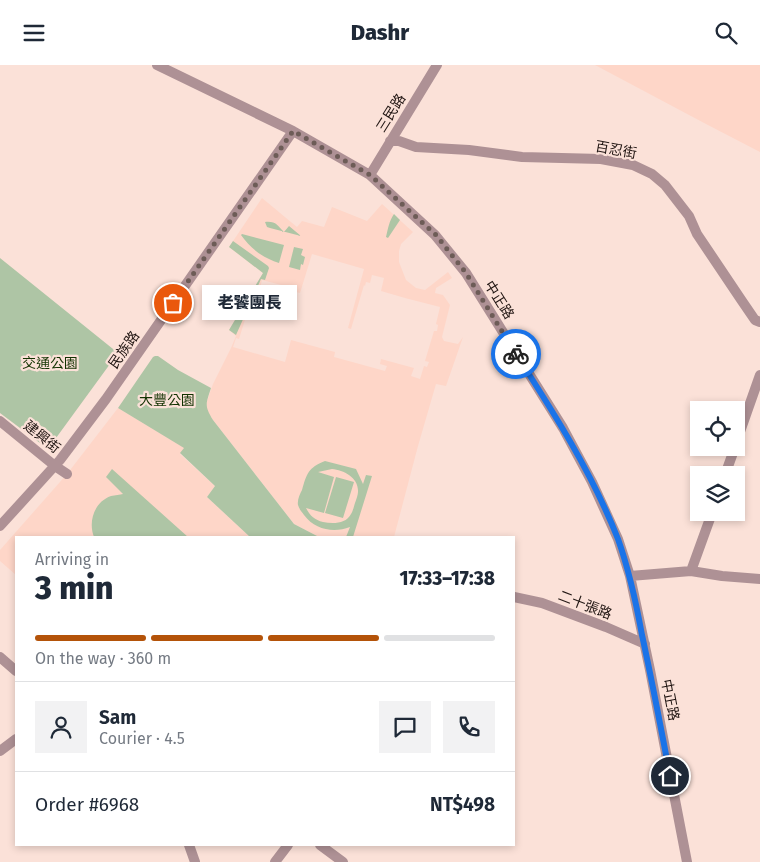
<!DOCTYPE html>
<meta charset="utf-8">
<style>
body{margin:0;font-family:"Fira Sans","Noto Sans TC",sans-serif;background:#f2f2f3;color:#1f2937;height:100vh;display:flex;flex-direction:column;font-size:19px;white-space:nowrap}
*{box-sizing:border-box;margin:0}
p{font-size:16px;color:#747a83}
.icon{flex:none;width:28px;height:28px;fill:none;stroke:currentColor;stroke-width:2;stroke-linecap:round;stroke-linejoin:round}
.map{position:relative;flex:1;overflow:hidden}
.drawer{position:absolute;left:15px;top:471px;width:500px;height:310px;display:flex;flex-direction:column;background:#fff;border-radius:0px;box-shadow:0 2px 8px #0003}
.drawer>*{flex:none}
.controls{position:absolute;left:690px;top:336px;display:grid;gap:10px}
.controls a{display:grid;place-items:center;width:55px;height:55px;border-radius:0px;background:#fff;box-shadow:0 2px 8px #0003;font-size:25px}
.pin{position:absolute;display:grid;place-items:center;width:42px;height:42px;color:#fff;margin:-21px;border:2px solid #fff;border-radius:50%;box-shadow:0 1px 5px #0007}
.courier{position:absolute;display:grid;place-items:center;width:50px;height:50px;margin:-25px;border:4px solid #1a73e8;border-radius:50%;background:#fff;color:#222;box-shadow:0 1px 6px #0007}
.bubble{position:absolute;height:35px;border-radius:0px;background:#fff;box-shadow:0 2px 8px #0003;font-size:16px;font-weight:800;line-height:35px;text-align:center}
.overview em{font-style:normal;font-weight:800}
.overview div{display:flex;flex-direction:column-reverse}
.overview{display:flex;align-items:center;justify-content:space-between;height:85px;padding:0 20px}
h1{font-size:32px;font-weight:800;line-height:38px}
.bar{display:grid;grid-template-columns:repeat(4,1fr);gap:8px 5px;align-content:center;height:60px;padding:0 20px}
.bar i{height:6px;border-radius:4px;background:#e0e1e3}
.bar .selected{background:#b45309}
.bar p{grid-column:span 4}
.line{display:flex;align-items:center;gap:12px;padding:0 20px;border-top:1px solid #e0e1e3}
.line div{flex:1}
.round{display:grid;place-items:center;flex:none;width:52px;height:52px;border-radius:0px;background:#f2f2f3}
header{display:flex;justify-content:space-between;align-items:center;height:65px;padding:0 20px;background:#fff;font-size:22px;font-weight:800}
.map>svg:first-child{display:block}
.built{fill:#fed6c8;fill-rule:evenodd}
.green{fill:#aec5a5;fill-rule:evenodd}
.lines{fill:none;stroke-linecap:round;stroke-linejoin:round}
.minor{stroke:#ae9195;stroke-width:10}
.done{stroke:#6d5c57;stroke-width:5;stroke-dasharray:0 9}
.route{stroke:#1a73e8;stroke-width:6}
.labels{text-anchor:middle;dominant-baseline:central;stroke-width:4.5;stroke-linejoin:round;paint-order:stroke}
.street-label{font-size:14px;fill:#201512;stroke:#fbe1d8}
.park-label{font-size:14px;fill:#123200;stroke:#fbe1d8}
</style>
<header><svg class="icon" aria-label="menu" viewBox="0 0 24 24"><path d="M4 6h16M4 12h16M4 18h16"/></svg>Dashr<svg class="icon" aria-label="search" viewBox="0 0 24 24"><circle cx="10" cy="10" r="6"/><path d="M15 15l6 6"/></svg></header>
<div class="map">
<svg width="760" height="797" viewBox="0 0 760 797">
<rect width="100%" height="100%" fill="#fbe1d8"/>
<!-- built -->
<path class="built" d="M595,0H760V87L706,59Z
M262,133L297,162L302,156L324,162L332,142L367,156L382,139L413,167L401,179L399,186V197L406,215L416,223L425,225L448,207L452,213L436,223L435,228L443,230L450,240L442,272L444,276L458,279L463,272L446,321L436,319L418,381L394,472H319L294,459L213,355L207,346L206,339L213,319L231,283L236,271L229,265L263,208L229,182ZM312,189L364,204L348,263L351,264L364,220L365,221L366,217L370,218L372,210L384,213L381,226L405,233L440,242L436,259L438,260L437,266H434L425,296L429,297L427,302L424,301L420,314L411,311L414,303L381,294L380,299L387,301L385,306L334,292L335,287L291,275L285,297L233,282L236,273L239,274L248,245H249L252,235L254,236L256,226L259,227L262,215L293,223L292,226L300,228Z
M118,343L185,383L180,389L215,421L207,432L250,472H16V510L0,496V485L67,409Z"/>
<!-- green -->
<path class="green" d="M394,149L400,155L388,173L386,172C388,164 389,156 394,149Z
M265,157C276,156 277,160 284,167L289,161L301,171L270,163L267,162Z
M242,169L284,180L279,198C263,193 251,184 241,170Z
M233,176L268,201L269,203L265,215L261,214L236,270L229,265L263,208L229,182Z
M294,182L303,184L301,190L305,192L303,200L301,199L300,205L289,202Z
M0,193L118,288L48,384L0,348Z
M155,291H158L178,305L211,323C206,339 204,340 213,355L294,459L319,472H250L207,432L215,421L180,388L184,383L118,343L153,292Z
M325,396L356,404L363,419L366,410L372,411L353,472H346L350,462C334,468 315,465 304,450C302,447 299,444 298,440C297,435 300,429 302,425C307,408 308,403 325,396ZM332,404C344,405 359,413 358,427C358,430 356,435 355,438C354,441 353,446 351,449C346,459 333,459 323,457C315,455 310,451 306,443L324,448L334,412L318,407Z
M112,404L188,472H94C88,457 94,437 111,431C115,430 120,430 123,429L106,412Z
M336,412L354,417L343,453L325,448Z"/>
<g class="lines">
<!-- minor -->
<path class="minor" d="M157,0L293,66L370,110L435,170L466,208L563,363L592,417L618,474L630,511L650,605L687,797
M390,76H399L416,82L469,85L522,92L601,94L633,100L652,109L665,120L689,151L697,169L742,236L755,255L760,257
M370,110L437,0
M0,356L55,401L67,409
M736,378L760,310
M725,410L735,382
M0,461L60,395L106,334L293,66
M691,506L712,448
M630,511L691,506L722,511L760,514
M514,532L542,538L606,562L645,579
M0,592L16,606
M0,686L16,674
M189,780L195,797
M320,780L343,797
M275,797L288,780"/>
</g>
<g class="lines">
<!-- done -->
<path class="done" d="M173,238L293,66L370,110L436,170L466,208L516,289"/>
<!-- route -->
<path class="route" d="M516,289C554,348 592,408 618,474C629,505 636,537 642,570C652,616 661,663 670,711"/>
</g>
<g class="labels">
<!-- street labels -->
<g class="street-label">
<text transform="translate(391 48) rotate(-58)">三民路</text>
<text transform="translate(616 85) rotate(10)">百忍街</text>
<text transform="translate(499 235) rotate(58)">中正路</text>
<text transform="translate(124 285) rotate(-55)">民族路</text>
<text transform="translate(42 372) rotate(39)">建興街</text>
<text transform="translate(585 540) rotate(21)">二十張路</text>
<text transform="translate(670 635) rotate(79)">中正路</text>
</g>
<!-- park labels -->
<g class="park-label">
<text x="50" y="298">交通公園</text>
<text x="167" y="335">大豐公園</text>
</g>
</g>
</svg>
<div class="controls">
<a><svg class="icon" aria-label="locate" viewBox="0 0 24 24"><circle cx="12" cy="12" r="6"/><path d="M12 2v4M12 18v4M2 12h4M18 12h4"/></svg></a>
<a><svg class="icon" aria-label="layers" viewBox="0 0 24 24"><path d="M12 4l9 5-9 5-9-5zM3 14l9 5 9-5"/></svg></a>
</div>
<div class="pin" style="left:173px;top:238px;background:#ea580c"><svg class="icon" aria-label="bag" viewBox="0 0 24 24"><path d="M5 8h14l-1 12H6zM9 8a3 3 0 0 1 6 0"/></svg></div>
<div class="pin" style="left:670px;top:711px;background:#1f2937"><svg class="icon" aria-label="home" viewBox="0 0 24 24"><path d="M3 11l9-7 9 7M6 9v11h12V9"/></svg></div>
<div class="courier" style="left:516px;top:289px"><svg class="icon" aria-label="bike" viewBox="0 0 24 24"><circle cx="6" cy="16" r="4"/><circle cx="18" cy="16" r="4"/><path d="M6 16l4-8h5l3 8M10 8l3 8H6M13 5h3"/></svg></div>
<div class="bubble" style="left:202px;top:220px;width:95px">老饕團長</div>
<section class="drawer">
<div class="overview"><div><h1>3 min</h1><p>Arriving in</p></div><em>17:33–17:38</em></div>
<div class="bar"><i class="selected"></i><i class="selected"></i><i class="selected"></i><i></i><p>On the way · 360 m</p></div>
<div class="line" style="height:90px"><a class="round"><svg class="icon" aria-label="person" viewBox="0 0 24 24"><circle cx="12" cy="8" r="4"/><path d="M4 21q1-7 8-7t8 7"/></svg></a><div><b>Sam</b><p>Courier · 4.5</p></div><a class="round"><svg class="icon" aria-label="chat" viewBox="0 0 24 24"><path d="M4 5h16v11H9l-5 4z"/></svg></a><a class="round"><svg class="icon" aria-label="phone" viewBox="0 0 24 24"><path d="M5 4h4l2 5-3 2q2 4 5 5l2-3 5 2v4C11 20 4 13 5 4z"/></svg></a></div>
<div class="line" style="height:65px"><div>Order #6968</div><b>NT$498</b></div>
</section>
</div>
